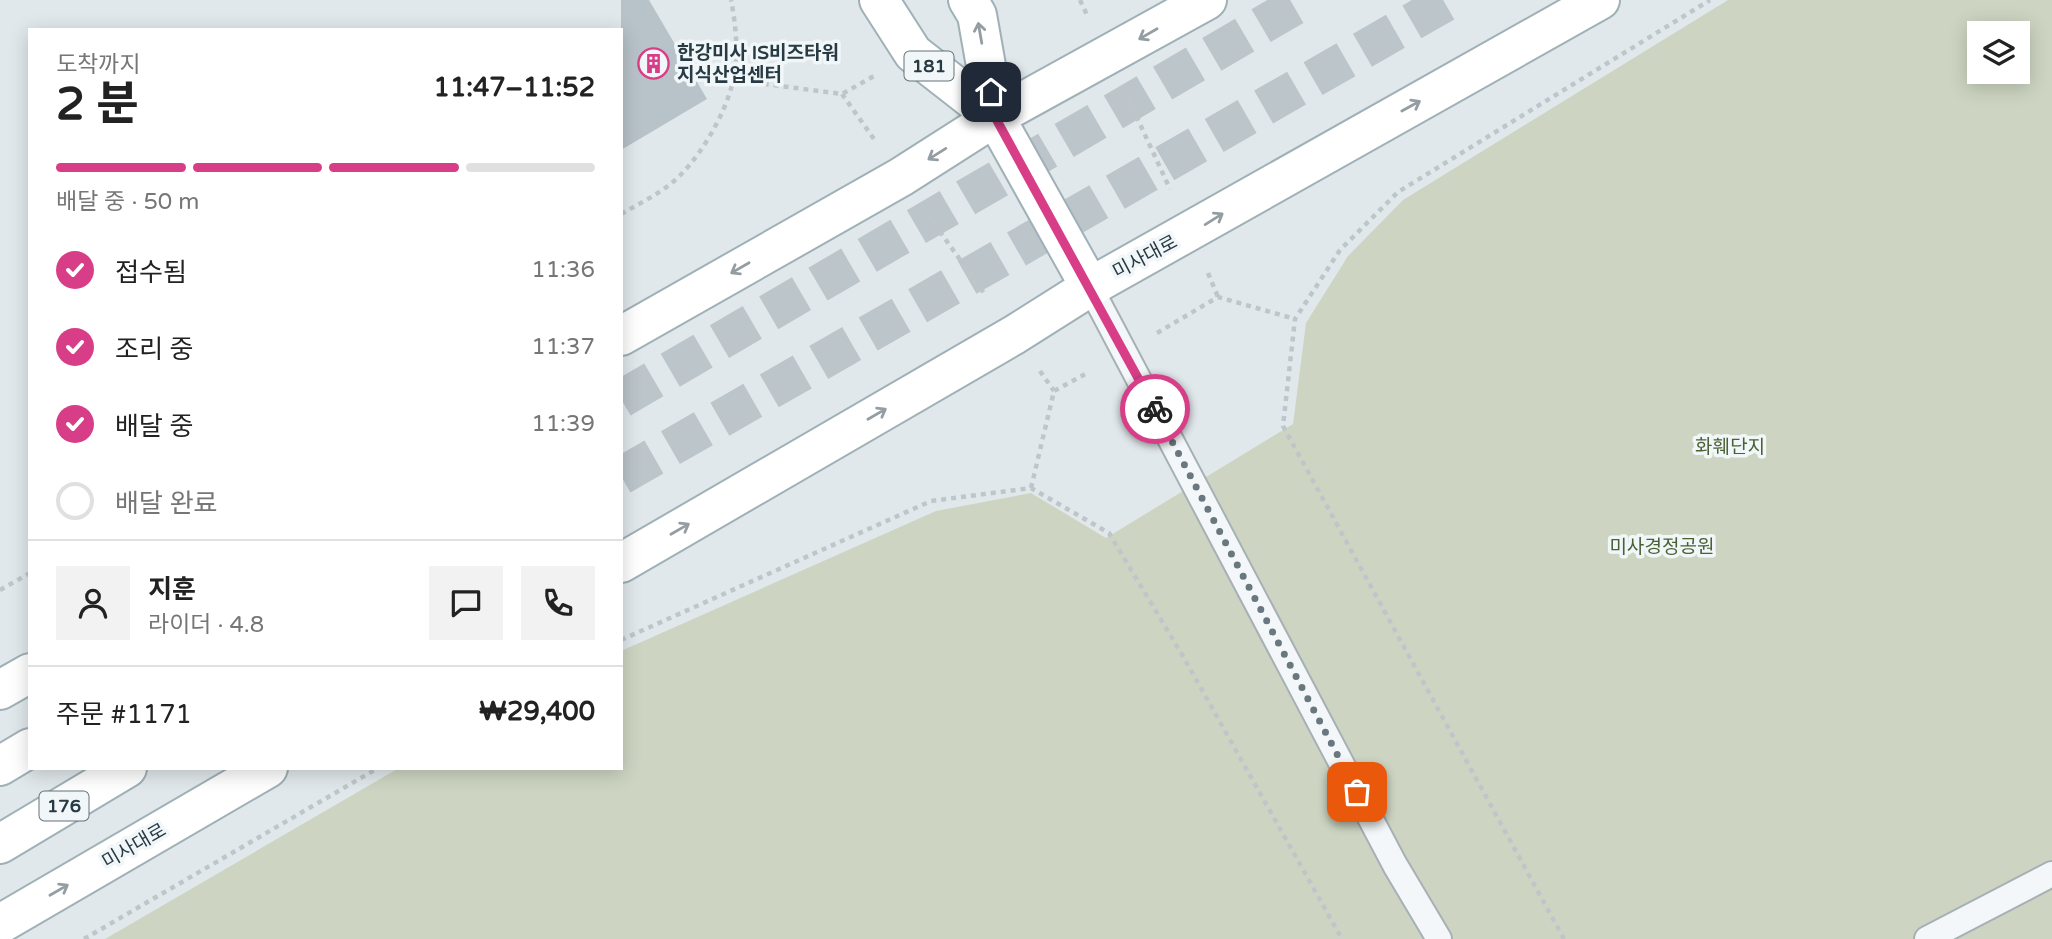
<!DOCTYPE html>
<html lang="ko">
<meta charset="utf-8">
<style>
body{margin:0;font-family:"Varela Round","Noto Sans KR",sans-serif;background:#f2f2f2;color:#222;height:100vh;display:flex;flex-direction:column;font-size:26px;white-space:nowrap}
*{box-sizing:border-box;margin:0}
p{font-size:23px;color:#767676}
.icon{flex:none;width:38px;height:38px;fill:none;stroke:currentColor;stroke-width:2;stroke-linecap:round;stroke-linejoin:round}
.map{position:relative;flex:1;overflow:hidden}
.sheet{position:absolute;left:28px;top:28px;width:595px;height:742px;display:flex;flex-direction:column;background:#fff;border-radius:0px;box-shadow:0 4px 18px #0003}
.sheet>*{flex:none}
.fabs{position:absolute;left:1967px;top:21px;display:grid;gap:14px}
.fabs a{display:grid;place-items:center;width:63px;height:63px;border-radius:0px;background:#fff;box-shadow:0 4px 18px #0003;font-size:35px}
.pin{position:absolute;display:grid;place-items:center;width:60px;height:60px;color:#fff;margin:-30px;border-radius:14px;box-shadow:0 4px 10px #0006}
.courier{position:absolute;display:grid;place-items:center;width:70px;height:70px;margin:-35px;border:5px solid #d83e87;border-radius:50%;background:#fff;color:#222;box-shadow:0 2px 9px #0007}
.summary em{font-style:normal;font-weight:700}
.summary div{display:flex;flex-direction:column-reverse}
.summary{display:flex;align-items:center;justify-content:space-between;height:119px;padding:0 28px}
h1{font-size:46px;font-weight:700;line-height:52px}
.bar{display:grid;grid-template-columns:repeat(4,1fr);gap:10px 7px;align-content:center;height:84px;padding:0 28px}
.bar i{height:9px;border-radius:5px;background:#e0e0e0}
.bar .current{background:#d83e87}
.bar p{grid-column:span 4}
.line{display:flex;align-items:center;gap:18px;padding:0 28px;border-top:2px solid #e0e0e0}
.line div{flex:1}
.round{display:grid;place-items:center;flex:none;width:74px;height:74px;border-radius:0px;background:#f2f2f2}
ol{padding:0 28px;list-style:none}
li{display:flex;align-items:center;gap:21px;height:77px}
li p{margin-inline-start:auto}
li .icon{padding:7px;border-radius:50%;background:#d83e87;color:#fff;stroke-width:4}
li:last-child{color:#767676}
li i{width:38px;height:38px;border:4px solid #e0e0e0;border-radius:50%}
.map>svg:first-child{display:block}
.green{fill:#cdd5c2;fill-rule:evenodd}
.building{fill:#b8c3c9}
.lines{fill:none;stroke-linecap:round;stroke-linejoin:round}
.primary-tunnel{stroke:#bcc5ca;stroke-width:38;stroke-dasharray:38 19;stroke-linecap:butt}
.lane-casing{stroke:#a6b1b6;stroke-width:28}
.primary-casing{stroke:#9fb1b7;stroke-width:42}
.path{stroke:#bfc6ca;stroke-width:4.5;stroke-dasharray:5 5;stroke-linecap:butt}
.lane{stroke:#f4f7f9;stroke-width:24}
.primary{stroke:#fff;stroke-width:38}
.oneway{stroke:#949da2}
.done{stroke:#69787e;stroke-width:7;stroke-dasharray:0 12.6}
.route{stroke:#d83e87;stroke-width:9}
.labels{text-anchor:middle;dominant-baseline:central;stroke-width:7;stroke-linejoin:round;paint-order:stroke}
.shield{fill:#f1f6f8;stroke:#64737a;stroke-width:2}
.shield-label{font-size:18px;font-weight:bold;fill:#283b44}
.poi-label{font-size:19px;font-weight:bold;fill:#283b44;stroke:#f1f6f8;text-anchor:start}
.street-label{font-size:19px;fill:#283b44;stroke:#f1f6f8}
.park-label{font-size:19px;fill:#4b6134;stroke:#f1f6f8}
</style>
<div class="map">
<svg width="2052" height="939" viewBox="0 0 2052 939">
<rect width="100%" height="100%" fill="#e1e8eb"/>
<!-- green -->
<path class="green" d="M1728,0H2052V939H105L399,768H621V651L936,511L1031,493L1106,538L1293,424L1306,323L1348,256L1403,200ZM1979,33H2018V72H1979Z"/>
<!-- building -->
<path class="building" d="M621,0H649L707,99L621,150Z"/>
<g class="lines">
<!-- primary-tunnel -->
<path class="primary-tunnel" d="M621,399L1305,0
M621,476L1450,0"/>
<defs>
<path id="lane" d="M1090,287L1395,865L1439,939
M1927,939L2052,874"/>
<path id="primary" d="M879,0L913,53L995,117
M968,0L977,15L995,117L1090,287
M621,336L901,177L995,117L1207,0
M621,563L1014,335L1090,287L1600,0
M0,690L30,673
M0,766L30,748
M0,844L127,768
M0,924L268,768"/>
</defs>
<!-- lane casing -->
<use href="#lane" class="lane-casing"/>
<!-- primary casing -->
<use href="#primary" class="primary-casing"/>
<!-- path -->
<path class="path" d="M1080,0L1087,15
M734,80L842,94L874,76
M842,94L874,139
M1128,98L1170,189
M621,214C637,205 653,197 668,186C697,164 725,116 733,81C739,56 736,25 731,0
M928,215L986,296
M1208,273L1218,297
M1157,333L1218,297L1295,319
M1040,371L1054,391
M1031,488L1054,391L1089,372
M0,590L30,573
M621,640L931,501L1031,488L1109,533L1184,658L1342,939
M84,939L378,768
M1564,939L1283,426L1295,319L1340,250L1398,192L1710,0"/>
<!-- lane -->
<use href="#lane" class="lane"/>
<!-- primary -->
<use href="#primary" class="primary"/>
</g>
<!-- one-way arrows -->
<defs><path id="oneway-shaft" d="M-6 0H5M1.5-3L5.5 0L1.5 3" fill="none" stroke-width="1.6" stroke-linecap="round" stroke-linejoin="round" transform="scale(1.75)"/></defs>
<g class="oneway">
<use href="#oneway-shaft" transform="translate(980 33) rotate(-100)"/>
<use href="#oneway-shaft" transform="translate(1148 34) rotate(150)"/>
<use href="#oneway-shaft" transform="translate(1411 106) rotate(-29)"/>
<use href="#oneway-shaft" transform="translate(937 154) rotate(148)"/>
<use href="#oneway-shaft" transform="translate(1214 219) rotate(-32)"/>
<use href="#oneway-shaft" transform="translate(740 268) rotate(150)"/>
<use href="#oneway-shaft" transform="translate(877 414) rotate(-30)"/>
<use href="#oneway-shaft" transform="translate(680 529) rotate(-30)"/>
<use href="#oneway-shaft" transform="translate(59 890) rotate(-30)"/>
</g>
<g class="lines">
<!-- done -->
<path class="done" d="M1155,409L1357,792"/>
<!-- route -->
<path class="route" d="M991,92L995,117L1155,409"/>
</g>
<!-- icons -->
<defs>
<symbol id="building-ring" viewBox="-11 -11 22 22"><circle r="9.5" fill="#f1f6f8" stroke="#d83e87" stroke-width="1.5"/><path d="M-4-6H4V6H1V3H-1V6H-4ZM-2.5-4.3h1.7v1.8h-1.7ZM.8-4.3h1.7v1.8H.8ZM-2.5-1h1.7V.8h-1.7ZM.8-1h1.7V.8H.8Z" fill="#d83e87"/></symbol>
</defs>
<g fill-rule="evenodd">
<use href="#building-ring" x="636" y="46" width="35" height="35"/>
</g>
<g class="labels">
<!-- shield labels -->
<g class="shield">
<rect x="904.5" y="51.5" width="49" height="29" rx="5"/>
<rect x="39.5" y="791.5" width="49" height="29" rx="5"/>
</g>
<g class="shield-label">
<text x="929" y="66">181</text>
<text x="64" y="806">176</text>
</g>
<!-- poi labels -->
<g class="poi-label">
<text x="677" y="53">한강미사 IS비즈타워<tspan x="677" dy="22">지식산업센터</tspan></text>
</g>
<!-- street labels -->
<g class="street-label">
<text transform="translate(1145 257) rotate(-28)">미사대로</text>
<text transform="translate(134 846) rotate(-30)">미사대로</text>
</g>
<!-- park labels -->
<g class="park-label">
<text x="1730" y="447">화훼단지</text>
<text x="1662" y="547">미사경정공원</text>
</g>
</g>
</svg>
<div class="fabs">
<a><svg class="icon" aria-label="layers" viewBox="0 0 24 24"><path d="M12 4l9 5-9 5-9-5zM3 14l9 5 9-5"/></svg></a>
</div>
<div class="pin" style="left:1357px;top:792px;background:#ea580c"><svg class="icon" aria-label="bag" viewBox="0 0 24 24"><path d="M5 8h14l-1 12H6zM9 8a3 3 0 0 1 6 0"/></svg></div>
<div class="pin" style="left:991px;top:92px;background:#1f2937"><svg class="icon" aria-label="home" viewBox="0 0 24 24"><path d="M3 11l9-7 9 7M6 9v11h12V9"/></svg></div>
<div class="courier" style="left:1155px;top:409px"><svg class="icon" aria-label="bike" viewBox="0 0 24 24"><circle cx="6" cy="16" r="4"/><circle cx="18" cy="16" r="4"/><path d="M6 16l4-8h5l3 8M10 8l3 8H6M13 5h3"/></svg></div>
<section class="sheet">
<div class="summary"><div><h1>2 분</h1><p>도착까지</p></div><em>11:47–11:52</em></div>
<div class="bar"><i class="current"></i><i class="current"></i><i class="current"></i><i></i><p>배달 중 · 50 m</p></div>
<ol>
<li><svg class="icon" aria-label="check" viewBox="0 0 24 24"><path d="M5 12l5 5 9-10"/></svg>접수됨<p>11:36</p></li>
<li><svg class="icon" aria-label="check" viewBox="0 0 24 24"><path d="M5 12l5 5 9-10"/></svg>조리 중<p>11:37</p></li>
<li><svg class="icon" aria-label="check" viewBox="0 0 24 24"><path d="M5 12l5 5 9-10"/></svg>배달 중<p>11:39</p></li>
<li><i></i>배달 완료</li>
</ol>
<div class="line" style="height:126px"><a class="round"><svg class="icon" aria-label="person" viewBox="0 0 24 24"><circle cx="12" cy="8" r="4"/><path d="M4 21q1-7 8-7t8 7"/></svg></a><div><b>지훈</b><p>라이더 · 4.8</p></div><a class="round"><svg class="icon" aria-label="chat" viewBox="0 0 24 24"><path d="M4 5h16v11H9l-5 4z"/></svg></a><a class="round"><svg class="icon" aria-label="phone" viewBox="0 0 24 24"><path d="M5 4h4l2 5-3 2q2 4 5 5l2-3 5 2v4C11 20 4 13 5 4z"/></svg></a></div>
<div class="line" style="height:91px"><div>주문 #1171</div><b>₩29,400</b></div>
</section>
</div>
